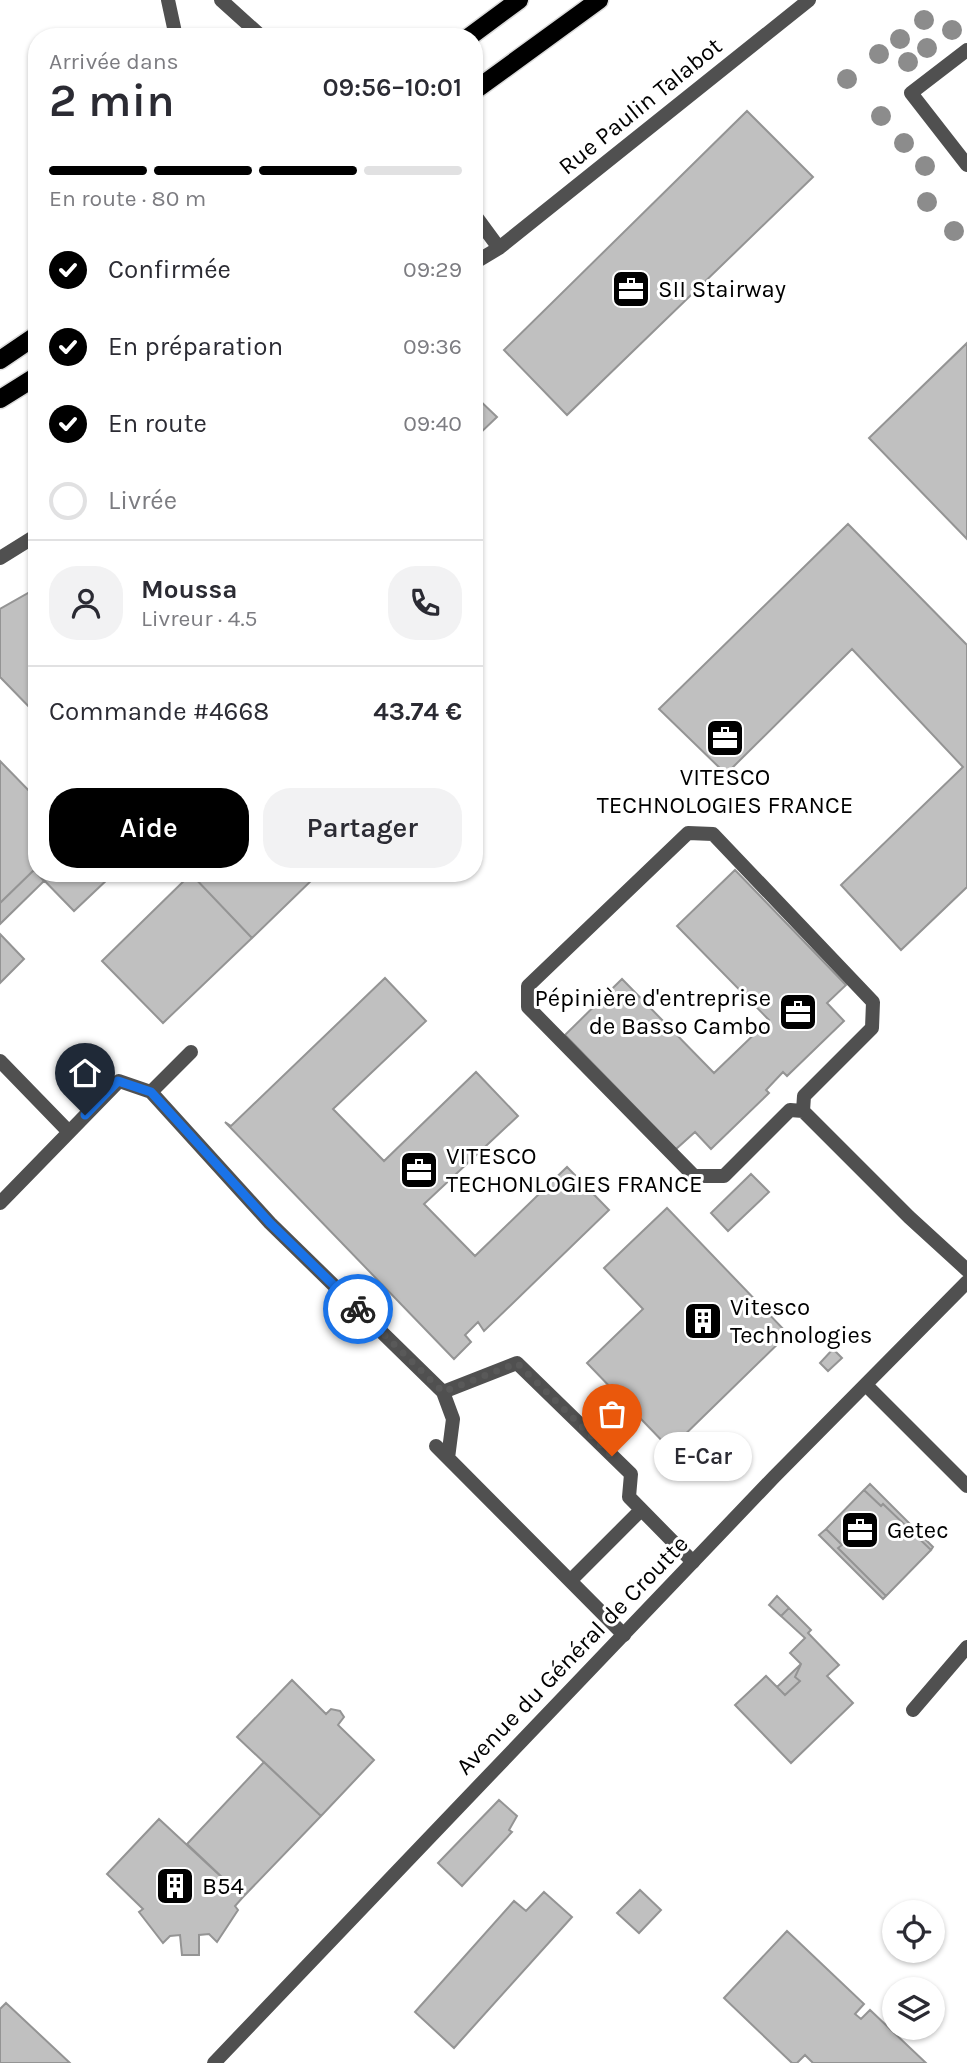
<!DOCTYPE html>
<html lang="fr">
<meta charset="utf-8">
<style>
body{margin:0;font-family:Karla,sans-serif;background:#f2f2f3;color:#2b2b33;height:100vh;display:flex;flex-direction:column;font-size:26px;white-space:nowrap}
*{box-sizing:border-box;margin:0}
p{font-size:23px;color:#7c7c81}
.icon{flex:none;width:38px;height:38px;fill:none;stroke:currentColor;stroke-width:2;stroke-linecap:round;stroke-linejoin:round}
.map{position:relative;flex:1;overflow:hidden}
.side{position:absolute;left:28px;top:28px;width:455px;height:854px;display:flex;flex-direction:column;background:#fff;border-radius:28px;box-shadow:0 2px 5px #0004}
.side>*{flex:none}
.buttons{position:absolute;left:882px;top:1900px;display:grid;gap:14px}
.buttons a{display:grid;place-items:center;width:63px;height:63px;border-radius:50%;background:#fff;box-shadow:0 2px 5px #0004;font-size:35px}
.pin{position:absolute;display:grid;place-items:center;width:60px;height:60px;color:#fff;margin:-72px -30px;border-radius:50% 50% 50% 0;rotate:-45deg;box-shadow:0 0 7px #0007}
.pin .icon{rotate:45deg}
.courier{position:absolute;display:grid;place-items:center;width:70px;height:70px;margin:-35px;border:5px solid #1a73e8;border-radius:50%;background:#fff;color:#222;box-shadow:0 2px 9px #0007}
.bubble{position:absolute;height:49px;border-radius:24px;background:#fff;box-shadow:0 2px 5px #0004;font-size:23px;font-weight:600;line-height:49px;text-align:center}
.overview em{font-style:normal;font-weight:600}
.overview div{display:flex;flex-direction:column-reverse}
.overview{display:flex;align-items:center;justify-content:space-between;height:119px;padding:0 21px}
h1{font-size:46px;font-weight:600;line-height:52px}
.bar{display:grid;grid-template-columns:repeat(4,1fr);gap:10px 7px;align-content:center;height:84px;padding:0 21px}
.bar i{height:9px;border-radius:5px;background:#e1e1e2}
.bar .active{background:#000}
.bar p{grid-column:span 4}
.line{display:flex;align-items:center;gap:18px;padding:0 21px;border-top:2px solid #e1e1e2}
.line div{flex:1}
.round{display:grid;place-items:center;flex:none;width:74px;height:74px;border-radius:28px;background:#f2f2f3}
ol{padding:0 21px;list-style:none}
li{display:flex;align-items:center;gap:21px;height:77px}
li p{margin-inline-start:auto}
li .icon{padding:7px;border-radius:50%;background:#000;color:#fff;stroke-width:4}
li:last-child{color:#7c7c81}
li i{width:38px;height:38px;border:4px solid #e1e1e2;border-radius:50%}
.cta{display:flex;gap:14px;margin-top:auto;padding:14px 21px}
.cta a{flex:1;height:80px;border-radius:28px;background:#000;color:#fff;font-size:28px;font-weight:600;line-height:80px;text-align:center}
.cta a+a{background:#f2f2f3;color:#2b2b33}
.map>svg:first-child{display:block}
.building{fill:#c0c0c0;stroke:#949494;stroke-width:2}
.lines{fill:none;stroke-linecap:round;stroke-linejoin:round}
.primary-casing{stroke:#dbdbdb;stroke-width:21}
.lane{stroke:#505050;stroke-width:14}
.street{stroke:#505050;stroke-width:14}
.primary{stroke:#000;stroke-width:18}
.tree{fill:#8c8c8c}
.done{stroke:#595959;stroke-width:7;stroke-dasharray:0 12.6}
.route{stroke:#1a73e8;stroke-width:9}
.labels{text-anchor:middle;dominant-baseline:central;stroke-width:6;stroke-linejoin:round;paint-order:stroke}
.street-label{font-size:24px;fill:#000;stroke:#fff}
.poi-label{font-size:24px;fill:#000;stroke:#fff;text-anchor:start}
</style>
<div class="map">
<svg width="967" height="2063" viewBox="0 0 967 2063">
<rect width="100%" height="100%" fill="#fff"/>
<!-- building -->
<path class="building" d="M747,111L813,177L567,415L504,350Z
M967,343V539L869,438Z
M474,395L497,417L474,439Z
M848,524L967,645V887L901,950L841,885L963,767L852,649L726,774L659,709Z
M37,588V715L0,677V609Z
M0,761L37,799V873H109L111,876L74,911L34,870L0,903Z
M34,870L44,881L0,924V903Z
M735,870L846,985L827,1003L844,1021L787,1076L783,1072L766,1090L769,1093L711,1149L695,1132L676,1149L565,1035L622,979L714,1073L769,1020L677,926Z
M190,873H311L315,877L252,938Z
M191,874L252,938L163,1023L102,961Z
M0,934L24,959L0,983Z
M385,978L426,1021L333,1109L384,1161L476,1072L518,1116L424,1204L475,1256L567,1167L609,1210L484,1331L478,1322L465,1335L471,1342L454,1359L225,1122L231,1126Z
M751,1174L769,1192L728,1231L711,1213Z
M667,1208L788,1334L670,1449L587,1363L643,1309L604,1268Z
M833,1349L842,1358L828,1371L820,1363Z
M870,1484L933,1547L931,1550L883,1504L881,1506L864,1490Z
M864,1490L881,1506L883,1504L931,1550L886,1596L838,1548L842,1545L826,1529Z
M826,1529L842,1545L838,1548L886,1596L883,1599L819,1535Z
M777,1596L789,1608L781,1616L769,1605Z
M789,1608L811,1630L808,1633L839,1665L827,1676L853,1703L791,1763L735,1705L766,1676L785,1695L800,1681L795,1677L801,1664L790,1653L805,1638L781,1616Z
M801,1664L795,1677L800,1681L785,1695L777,1687Z
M292,1680L326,1714L331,1709L340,1711L344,1717L338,1725L374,1760L321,1816L237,1737Z
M264,1762L321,1816L243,1897L187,1844Z
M499,1800L517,1816L509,1830L512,1832L462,1886L438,1863Z
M159,1819L243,1897L235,1906L238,1910L217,1942L209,1934L199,1935V1955H182L180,1935L170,1936L163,1943L139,1912L143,1909L107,1874Z
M640,1890L661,1910L639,1933L617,1913Z
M544,1892L572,1917L454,2048L415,2012L514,1901L526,1911Z
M787,1931L864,2004L855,2014L861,2019L870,2010L926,2063H813L805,2055L797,2063H792L724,1998Z
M6,2003L70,2063H0V2009Z"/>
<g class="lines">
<defs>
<path id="primary" d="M469,37L519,0
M474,91L599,0
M0,360L37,335
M0,399L37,376"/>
</defs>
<!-- primary casing -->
<use href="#primary" class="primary-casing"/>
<!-- lane -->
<path class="lane" d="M168,0L176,37
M221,0L262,37
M967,50L911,93L967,165
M0,1061L69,1132
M151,1092L270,1223L443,1392L453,1419L448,1458
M803,1111L804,1096L872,1028L873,1002L713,834L688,833L528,986V1007L694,1176H724L790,1110L803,1111L909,1217L967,1270
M0,1203L119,1081L151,1092L191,1052
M866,1385L967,1486
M443,1392L517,1363L631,1474L629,1497L693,1562
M436,1446L624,1635
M571,1580L641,1510
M913,1710L967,1647"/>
<!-- street -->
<path class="street" d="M474,214L499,248
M474,263L499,248L809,0
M0,558L37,535
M214,2063L774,1477L967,1282"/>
<!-- primary -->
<use href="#primary" class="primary"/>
</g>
<!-- trees -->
<g class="tree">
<circle cx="924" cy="20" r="10"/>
<circle cx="952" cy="30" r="10"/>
<circle cx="900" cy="39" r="10"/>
<circle cx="927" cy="48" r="10"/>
<circle cx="879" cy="54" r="10"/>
<circle cx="908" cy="62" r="10"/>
<circle cx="847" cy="79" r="10"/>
<circle cx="881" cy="116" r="10"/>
<circle cx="904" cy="143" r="10"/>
<circle cx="925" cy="166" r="10"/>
<circle cx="927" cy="202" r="10"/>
<circle cx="954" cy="231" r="10"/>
</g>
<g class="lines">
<!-- done -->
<path class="done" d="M358,1309L443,1392L517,1363L612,1456"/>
<!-- route -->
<path class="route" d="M85,1115L118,1081L151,1092L270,1223L358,1309"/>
</g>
<!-- icons -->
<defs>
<symbol id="office-square" viewBox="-11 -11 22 22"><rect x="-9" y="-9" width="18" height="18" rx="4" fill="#000" stroke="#fff"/><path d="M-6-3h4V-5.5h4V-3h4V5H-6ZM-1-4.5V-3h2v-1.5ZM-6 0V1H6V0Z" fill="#fff"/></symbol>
<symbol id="building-square" viewBox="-11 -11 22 22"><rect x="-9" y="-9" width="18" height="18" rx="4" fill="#000" stroke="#fff"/><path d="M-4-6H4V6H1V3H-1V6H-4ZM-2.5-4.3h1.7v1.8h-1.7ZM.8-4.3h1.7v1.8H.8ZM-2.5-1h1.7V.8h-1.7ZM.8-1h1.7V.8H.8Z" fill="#fff"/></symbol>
</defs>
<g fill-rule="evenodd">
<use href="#office-square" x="609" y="267" width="44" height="44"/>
<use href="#office-square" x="703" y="716" width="44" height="44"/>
<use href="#office-square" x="776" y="990" width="44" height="44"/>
<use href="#office-square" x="397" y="1148" width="44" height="44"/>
<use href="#building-square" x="681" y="1299" width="44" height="44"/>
<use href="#office-square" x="838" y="1508" width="44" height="44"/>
<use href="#building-square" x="153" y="1864" width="44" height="44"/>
</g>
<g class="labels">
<!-- street labels -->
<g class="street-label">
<text transform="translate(640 106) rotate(-39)">Rue Paulin Talabot</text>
<text transform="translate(572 1655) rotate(-46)">Avenue du Général de Croutte</text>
</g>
<!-- poi labels -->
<g class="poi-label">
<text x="658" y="289">SII Stairway</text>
<text x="725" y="777" text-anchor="middle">VITESCO<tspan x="725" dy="28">TECHNOLOGIES FRANCE</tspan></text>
<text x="771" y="998" text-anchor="end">Pépinière d'entreprise<tspan x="771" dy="28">de Basso Cambo</tspan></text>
<text x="446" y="1156">VITESCO<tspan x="446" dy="28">TECHONLOGIES FRANCE</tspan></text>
<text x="730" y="1307">Vitesco<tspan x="730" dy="28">Technologies</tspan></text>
<text x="887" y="1530">Getec</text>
<text x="202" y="1886">B54</text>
</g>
</g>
</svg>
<div class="buttons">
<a><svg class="icon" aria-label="locate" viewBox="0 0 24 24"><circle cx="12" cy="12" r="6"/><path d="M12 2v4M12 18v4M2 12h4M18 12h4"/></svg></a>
<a><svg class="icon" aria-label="layers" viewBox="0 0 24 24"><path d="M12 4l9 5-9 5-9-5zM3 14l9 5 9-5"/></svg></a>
</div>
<div class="pin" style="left:612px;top:1456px;background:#ea580c"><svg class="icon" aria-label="bag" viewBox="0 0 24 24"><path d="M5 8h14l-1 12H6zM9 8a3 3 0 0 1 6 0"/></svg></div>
<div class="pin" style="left:85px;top:1115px;background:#1f2937"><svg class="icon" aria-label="home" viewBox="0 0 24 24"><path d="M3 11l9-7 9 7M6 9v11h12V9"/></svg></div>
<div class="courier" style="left:358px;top:1309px"><svg class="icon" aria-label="bike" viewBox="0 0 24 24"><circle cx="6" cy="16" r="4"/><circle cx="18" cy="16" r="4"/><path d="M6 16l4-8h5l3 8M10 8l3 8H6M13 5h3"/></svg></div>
<div class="bubble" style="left:654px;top:1432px;width:98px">E-Car</div>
<section class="side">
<div class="overview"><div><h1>2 min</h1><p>Arrivée dans</p></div><em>09:56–10:01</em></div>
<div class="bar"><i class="active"></i><i class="active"></i><i class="active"></i><i></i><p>En route · 80 m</p></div>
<ol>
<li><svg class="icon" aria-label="check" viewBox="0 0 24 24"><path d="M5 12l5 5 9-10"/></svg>Confirmée<p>09:29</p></li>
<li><svg class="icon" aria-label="check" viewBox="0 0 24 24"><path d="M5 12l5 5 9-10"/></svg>En préparation<p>09:36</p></li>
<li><svg class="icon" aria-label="check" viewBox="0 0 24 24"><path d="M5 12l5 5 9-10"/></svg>En route<p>09:40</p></li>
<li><i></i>Livrée</li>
</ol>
<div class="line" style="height:126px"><a class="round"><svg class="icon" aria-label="person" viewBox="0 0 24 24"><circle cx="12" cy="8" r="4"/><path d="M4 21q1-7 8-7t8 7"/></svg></a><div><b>Moussa</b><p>Livreur · 4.5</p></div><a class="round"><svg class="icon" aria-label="phone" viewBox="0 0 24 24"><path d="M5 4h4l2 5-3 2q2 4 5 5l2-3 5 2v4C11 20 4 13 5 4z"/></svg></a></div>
<div class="line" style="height:91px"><div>Commande #4668</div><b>43.74 €</b></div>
<div class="cta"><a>Aide</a><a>Partager</a></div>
</section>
</div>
